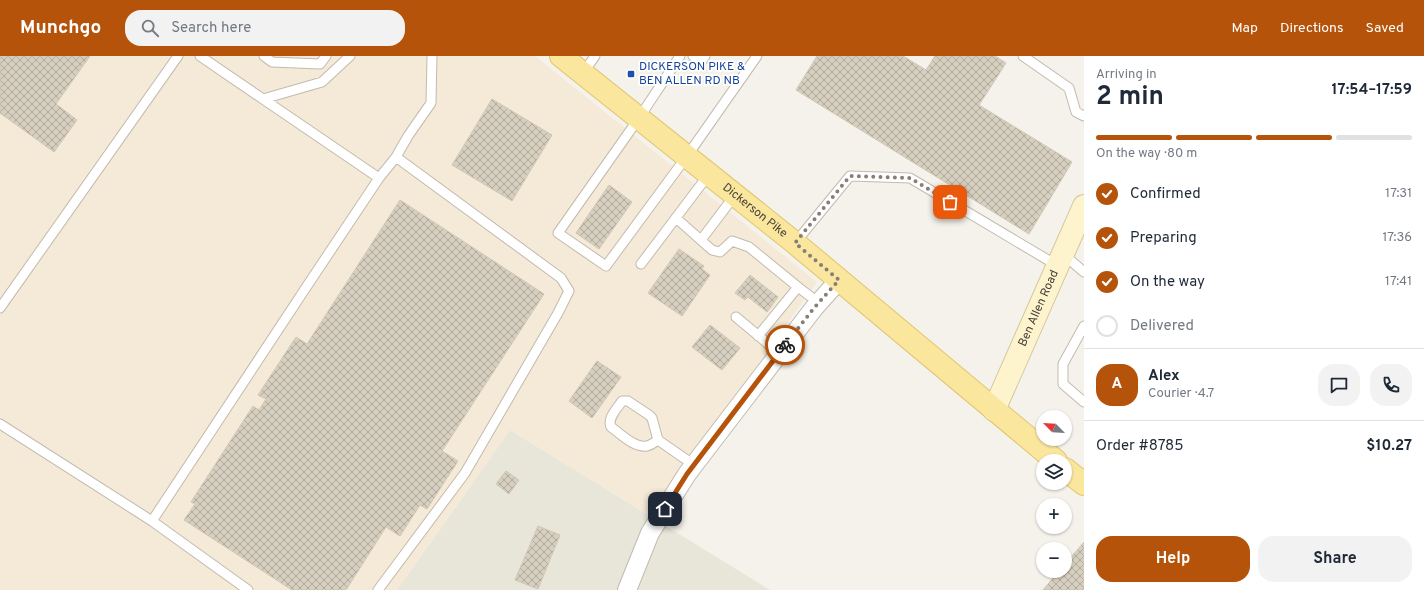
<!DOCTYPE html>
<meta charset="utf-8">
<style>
body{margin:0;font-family:Overpass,sans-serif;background:#f2f2f3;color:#1f2937;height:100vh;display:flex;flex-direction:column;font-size:15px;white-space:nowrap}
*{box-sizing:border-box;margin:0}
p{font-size:13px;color:#747a83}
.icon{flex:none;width:22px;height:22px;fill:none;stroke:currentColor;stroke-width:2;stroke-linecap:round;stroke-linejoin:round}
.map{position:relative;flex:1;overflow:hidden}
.panel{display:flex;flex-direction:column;background:#fff;width:340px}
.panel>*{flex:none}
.needle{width:26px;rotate:294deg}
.controls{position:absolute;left:1036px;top:354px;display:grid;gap:8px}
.controls a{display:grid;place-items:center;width:36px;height:36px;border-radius:50%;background:#fff;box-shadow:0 1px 3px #0004;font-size:20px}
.pin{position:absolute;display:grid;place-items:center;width:34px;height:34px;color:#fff;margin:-17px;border-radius:8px;box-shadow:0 2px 6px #0006}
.courier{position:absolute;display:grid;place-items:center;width:40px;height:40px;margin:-20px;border:3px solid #b45309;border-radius:50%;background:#fff;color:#222;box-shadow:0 1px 5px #0007}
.headline em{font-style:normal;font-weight:700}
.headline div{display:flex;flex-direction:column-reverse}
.headline{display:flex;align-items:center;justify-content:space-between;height:68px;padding:0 12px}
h1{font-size:26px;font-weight:700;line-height:30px}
.bar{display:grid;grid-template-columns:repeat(4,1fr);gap:6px 4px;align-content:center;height:48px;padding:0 12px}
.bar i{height:5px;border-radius:3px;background:#e0e1e3}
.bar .on{background:#b45309}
.bar p{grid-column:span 4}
.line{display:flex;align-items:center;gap:10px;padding:0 12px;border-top:1px solid #e0e1e3}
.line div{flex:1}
.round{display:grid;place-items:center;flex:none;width:42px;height:42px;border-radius:16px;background:#f2f2f3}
ol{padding:0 12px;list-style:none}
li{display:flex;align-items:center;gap:12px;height:44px}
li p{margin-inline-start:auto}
li .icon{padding:4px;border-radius:50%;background:#b45309;color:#fff;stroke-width:4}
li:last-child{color:#747a83}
li i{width:22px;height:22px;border:2px solid #e0e1e3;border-radius:50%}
.action{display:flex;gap:8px;margin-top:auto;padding:8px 12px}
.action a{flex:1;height:46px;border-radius:16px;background:#b45309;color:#fff;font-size:16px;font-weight:700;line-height:46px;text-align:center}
.action a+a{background:#f2f2f3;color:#1f2937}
header{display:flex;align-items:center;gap:24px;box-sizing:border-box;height:56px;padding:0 20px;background:#b45309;color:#fff}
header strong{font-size:19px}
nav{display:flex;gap:22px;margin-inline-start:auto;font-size:14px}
.search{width:280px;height:36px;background:#f2f2f3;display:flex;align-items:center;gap:10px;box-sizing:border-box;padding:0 14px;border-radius:16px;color:#747a83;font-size:15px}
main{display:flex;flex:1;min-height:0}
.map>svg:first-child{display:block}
.residential{fill:#e8e5d9}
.commercial{fill:#f5ead7}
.building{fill:url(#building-cross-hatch);stroke:#d1c7b4}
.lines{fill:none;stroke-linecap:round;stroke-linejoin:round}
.lane-casing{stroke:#c0bbad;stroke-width:11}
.street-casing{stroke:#c0bbad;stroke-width:20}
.secondary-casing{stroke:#d3c79c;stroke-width:24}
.primary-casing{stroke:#e0c56d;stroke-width:24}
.lane{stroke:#fff;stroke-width:9}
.street{stroke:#fff;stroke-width:18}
.secondary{stroke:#fdf4cd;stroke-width:22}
.primary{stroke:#fbe69e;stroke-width:22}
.done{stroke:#858077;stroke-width:4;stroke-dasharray:0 7.2}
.route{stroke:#b45309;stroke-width:5}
.transit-dot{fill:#1a4fb4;stroke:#fff;stroke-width:1.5}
.labels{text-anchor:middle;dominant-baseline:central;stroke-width:3.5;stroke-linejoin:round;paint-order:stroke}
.transit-label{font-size:12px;fill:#164399;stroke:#fff;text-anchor:start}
.street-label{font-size:12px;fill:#494339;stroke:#fff}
</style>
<header>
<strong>Munchgo</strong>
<div class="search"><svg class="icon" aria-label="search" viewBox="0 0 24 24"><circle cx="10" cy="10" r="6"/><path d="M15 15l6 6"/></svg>Search here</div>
<nav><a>Map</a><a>Directions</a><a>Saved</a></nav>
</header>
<main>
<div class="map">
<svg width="1084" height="534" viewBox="0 0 1084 534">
<defs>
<pattern id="building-cross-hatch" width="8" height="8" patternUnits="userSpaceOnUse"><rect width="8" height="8" fill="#d6cfc0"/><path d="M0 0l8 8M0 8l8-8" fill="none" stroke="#b0aa9d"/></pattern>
</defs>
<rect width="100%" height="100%" fill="#f5f2eb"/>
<!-- residential -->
<path class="residential" d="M510,374L770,534H397Z"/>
<!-- commercial -->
<path class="commercial" d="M0,0H535L817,226L650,460L510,374L397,534H0Z"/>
<!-- building -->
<path class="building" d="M0,0H90L56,48L77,64L54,96L0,57Z
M817,0H903L926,14L935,0H995L1006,7L979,49L1072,106L1029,178L796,34Z
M492,43L552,79L512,145L452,109Z
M609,129L632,146L599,193L576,177Z
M400,144L544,238L442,395L458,405L427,453L420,449L400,480L386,471L346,534H292L184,464L195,448L191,446L253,350L259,354L266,343L258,339L296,281L307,288Z
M679,193L704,210L702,213L710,219L682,260L648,237Z
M750,219L778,241L767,256L748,241L745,244L735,237Z
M710,269L740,292L722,314L692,291Z
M597,305L621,321L592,362L569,345Z
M506,415L519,424L509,438L496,428Z
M538,470L560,479L538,533L515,524Z
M1084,486V534H1043L1059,515H1065V508Z"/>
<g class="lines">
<defs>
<path id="lane" d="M200,0L263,43L322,26L350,0
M264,0L272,6L320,8L326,0
M680,0L639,62L558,177L606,210L687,100L757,0
M693,0L701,6L705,0
M1023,0L1069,32L1076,56L1084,60
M583,17L595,0
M263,43L379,122
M676,162L712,194L720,196L732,185L749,191L798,231L819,247
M701,184L735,139
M795,187L850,120L910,122L1058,210
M1063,198L1084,216
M641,208L709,118
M0,252L178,0
M736,261L779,297
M1084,270L1063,308V328L1084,346
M758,280L798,231
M0,368L152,465L305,233L379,122L396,101L408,80L431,47L432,0
M658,384C655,386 651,389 647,390C634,392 621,378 611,371C607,362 617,353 622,345H628L649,359L652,362L658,384L694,409
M152,465L248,534
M378,534L465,417L558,257L569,235L561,222L396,101"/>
<path id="street" d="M627,534L650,477L687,418L814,252L839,224"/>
<g id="secondary">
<path id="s1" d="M994,354L1084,150"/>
</g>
<g id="primary">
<path id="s2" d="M561,0L795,187L1056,405"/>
<path d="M1065,413L1084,428"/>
</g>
</defs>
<!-- lane casing -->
<use href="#lane" class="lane-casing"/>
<!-- street casing -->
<use href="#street" class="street-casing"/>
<!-- secondary casing -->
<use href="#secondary" class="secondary-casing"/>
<!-- primary casing -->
<use href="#primary" class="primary-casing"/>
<!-- lane -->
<use href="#lane" class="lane"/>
<!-- street -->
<use href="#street" class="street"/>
<!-- secondary -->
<use href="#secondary" class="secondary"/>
<!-- primary -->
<use href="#primary" class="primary"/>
</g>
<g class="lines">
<!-- done -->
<path class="done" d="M785,289L814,252L839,224L795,187L850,120L910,122L950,146"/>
<!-- route -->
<path class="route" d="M665,453L687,418L785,289"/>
</g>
<!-- markers -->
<rect class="transit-dot" x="627" y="14" width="8" height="8" rx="2"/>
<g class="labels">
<!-- transit labels -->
<g class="transit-label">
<text x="639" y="11">DICKERSON PIKE &amp;<tspan x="639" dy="14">BEN ALLEN RD NB</tspan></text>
</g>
<!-- street labels -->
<g class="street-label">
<text stroke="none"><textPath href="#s2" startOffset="248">Dickerson Pike</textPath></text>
<text stroke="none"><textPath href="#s1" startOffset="111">Ben Allen Road</textPath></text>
</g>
</g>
</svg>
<div class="controls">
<a><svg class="needle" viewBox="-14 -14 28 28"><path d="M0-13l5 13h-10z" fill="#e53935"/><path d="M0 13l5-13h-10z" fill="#747a83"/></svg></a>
<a><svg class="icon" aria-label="layers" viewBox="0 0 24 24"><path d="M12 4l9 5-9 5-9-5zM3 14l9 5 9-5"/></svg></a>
<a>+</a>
<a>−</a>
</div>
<div class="pin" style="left:950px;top:146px;background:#ea580c"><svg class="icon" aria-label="bag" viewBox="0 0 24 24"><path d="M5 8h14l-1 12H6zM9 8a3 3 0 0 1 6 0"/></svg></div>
<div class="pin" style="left:665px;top:453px;background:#1f2937"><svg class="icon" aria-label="home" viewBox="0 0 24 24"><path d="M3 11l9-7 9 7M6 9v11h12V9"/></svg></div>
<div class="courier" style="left:785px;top:289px"><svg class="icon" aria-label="bike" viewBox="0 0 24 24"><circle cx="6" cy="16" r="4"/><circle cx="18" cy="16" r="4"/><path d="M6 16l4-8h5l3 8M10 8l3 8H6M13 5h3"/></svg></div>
</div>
<section class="panel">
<div class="headline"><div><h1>2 min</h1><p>Arriving in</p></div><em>17:54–17:59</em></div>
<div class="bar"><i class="on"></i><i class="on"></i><i class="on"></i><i></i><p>On the way · 80 m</p></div>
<ol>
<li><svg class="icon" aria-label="check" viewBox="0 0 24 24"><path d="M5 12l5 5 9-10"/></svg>Confirmed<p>17:31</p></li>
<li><svg class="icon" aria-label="check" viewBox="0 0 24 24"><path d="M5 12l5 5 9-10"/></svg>Preparing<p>17:36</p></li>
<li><svg class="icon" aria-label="check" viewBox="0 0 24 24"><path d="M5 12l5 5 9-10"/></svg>On the way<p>17:41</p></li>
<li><i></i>Delivered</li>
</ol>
<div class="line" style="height:72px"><b class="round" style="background:#b45309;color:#fff">A</b><div><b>Alex</b><p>Courier · 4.7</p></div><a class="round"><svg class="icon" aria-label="chat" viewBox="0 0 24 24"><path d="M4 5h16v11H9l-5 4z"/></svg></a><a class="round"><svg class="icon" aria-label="phone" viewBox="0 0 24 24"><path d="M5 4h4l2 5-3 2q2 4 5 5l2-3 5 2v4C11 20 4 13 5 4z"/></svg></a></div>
<div class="line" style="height:52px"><div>Order #8785</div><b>$10.27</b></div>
<div class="action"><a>Help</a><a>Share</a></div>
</section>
</main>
